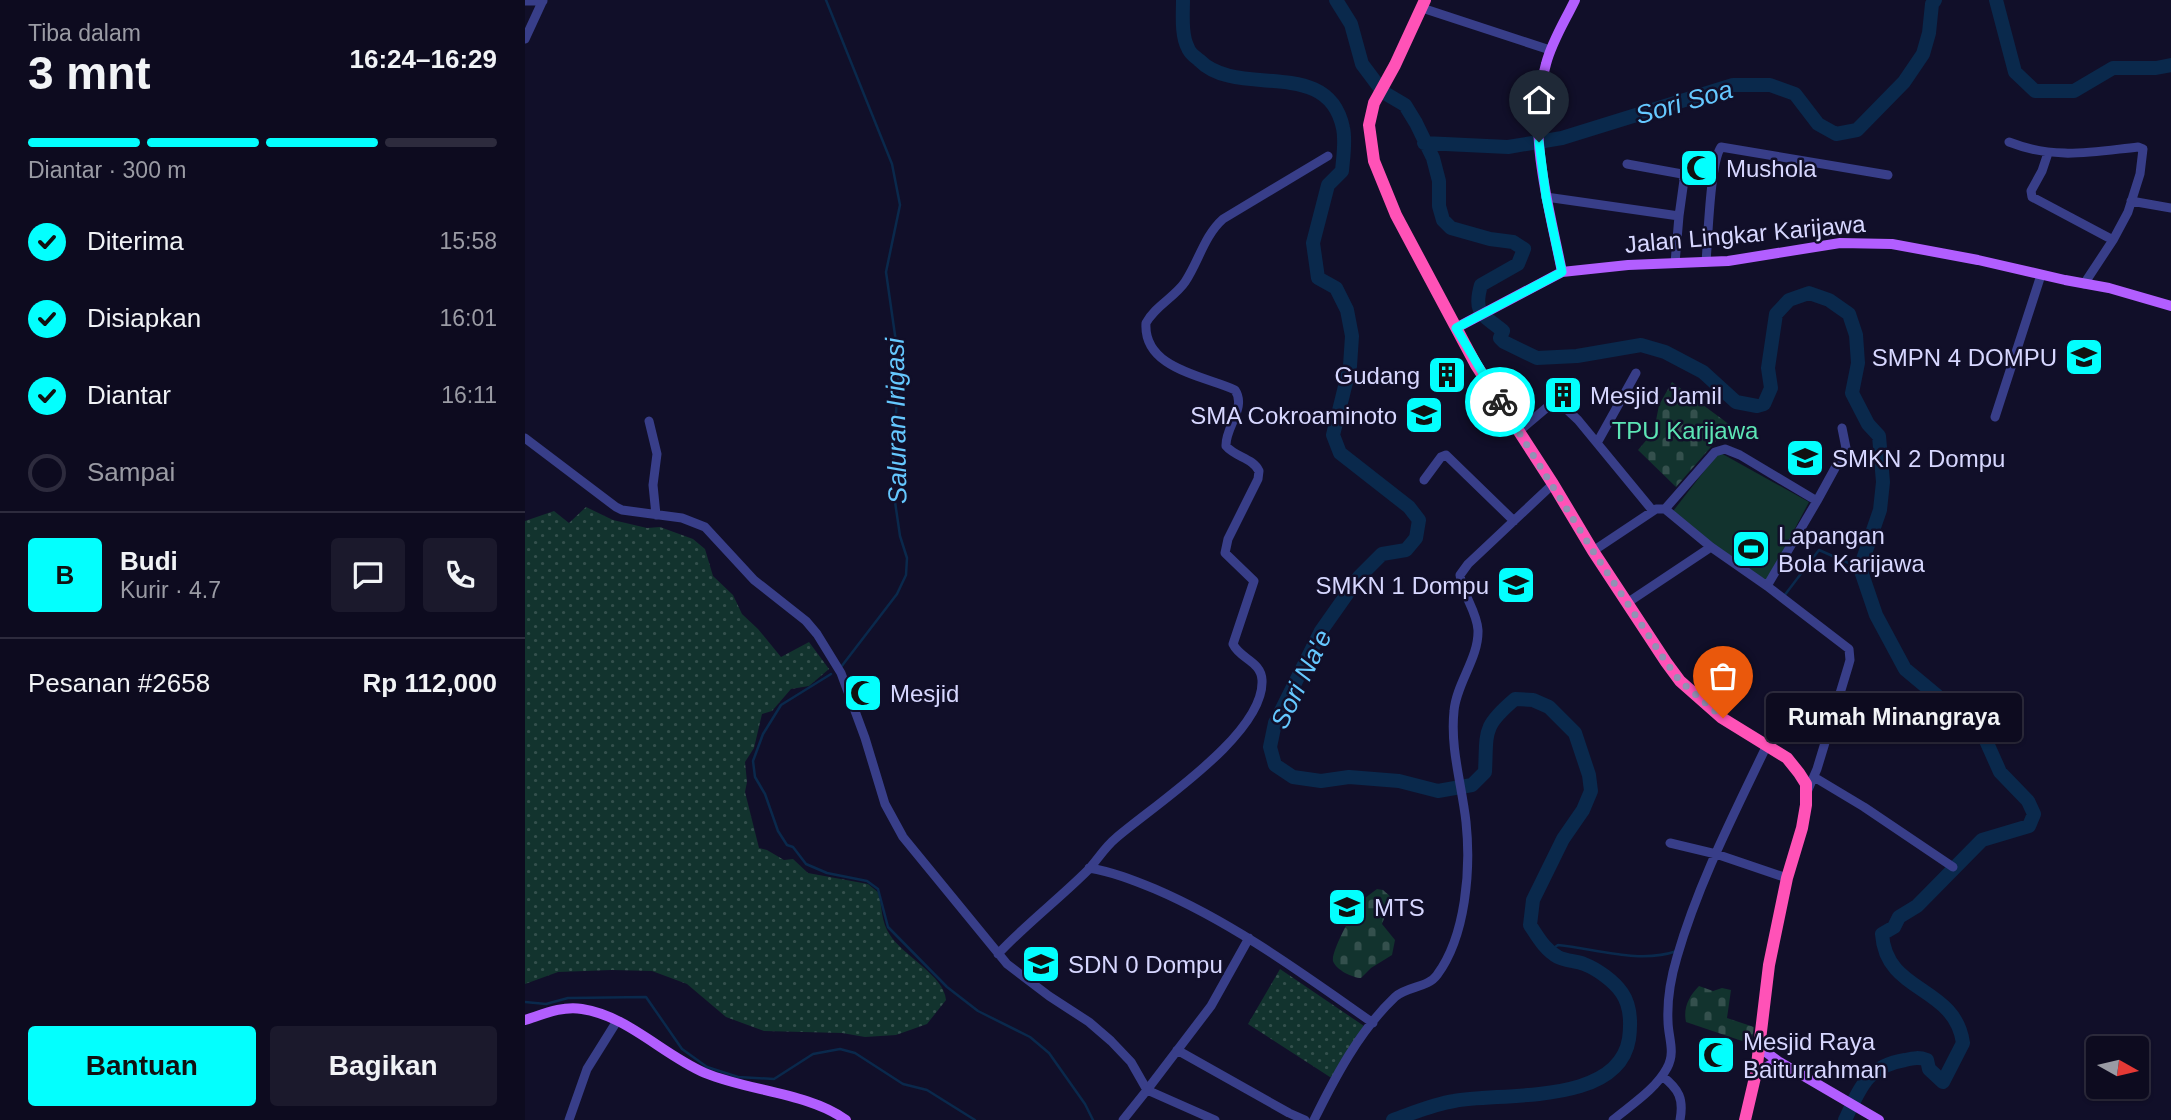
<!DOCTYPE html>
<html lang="id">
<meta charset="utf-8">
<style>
body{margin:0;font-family:Helvetica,sans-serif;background:#1b192c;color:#f1f3f6;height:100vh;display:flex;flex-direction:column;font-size:26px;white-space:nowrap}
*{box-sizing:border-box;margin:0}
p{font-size:23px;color:#9a9ba4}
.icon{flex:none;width:38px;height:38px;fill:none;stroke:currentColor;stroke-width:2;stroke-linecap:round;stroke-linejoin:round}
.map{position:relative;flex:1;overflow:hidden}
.sheet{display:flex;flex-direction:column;background:#0d0b1f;width:525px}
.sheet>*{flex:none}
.needle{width:46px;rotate:98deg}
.controls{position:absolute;left:1561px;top:1036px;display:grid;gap:14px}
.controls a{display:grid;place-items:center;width:63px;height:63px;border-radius:7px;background:#0d0b1f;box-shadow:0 2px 5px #0004,0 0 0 2px #2d2b3d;font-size:35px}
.pin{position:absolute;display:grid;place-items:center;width:60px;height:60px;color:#fff;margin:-72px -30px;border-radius:50% 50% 50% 0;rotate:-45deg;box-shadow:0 0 7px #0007}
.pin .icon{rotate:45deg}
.courier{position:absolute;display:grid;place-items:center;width:70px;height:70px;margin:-35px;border:5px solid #03fffe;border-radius:50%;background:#fff;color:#222;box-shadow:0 2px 9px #0007}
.bubble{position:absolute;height:49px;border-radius:7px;background:#0d0b1f;box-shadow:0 2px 5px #0004,0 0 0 2px #2d2b3d;font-size:23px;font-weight:800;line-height:49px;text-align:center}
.head em{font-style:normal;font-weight:800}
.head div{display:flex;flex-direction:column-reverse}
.head{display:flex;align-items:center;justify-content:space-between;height:119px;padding:0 28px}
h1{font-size:46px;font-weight:800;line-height:52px}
.bar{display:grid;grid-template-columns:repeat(4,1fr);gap:10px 7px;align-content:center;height:84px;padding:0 28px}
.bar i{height:9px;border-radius:5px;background:#2d2b3d}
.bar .current{background:#03fffe}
.bar p{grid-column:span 4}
.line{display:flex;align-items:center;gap:18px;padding:0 28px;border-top:2px solid #2d2b3d}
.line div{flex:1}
.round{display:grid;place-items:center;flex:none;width:74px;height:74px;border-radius:7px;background:#1b192c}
ol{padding:0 28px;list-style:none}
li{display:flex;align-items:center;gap:21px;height:77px}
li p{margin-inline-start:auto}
li .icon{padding:7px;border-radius:50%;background:#03fffe;color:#111;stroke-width:4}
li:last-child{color:#9a9ba4}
li i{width:38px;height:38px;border:4px solid #2d2b3d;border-radius:50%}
.action{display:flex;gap:14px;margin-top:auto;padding:14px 28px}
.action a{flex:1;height:80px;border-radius:7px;background:#03fffe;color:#111;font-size:28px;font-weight:800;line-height:80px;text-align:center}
.action a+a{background:#1b192c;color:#f1f3f6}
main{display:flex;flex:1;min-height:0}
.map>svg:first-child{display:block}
.grass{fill:url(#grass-dots)}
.cemetery{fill:url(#cemetery-stones)}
.green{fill:#12332e}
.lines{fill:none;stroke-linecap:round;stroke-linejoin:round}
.stream{stroke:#0a294c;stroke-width:2.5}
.river{stroke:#0a294c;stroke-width:14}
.minor{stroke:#383e89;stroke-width:9}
.major{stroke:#b25eff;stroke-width:10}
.highway{stroke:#ff52b7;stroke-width:12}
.done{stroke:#9291b4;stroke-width:7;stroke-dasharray:0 12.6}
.route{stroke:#03fffe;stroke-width:9}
.labels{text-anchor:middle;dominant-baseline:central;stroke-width:5;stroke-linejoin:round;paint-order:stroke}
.poi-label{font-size:24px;fill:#d7d7ff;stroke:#110f29;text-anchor:start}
.street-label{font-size:24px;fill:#d7d7ff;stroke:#110f29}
.park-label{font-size:24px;fill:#5de5b5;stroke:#110f29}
.water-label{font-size:26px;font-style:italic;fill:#65c8ff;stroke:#110f29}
</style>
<main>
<section class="sheet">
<div class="head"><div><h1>3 mnt</h1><p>Tiba dalam</p></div><em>16:24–16:29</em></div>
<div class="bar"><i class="current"></i><i class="current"></i><i class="current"></i><i></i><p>Diantar · 300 m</p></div>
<ol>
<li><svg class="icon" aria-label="check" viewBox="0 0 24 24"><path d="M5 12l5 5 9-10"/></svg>Diterima<p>15:58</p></li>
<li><svg class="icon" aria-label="check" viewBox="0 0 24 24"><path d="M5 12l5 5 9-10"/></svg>Disiapkan<p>16:01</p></li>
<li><svg class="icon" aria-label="check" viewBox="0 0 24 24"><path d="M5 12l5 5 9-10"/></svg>Diantar<p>16:11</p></li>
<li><i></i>Sampai</li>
</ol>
<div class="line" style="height:126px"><b class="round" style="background:#03fffe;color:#111">B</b><div><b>Budi</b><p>Kurir · 4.7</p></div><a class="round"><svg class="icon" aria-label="chat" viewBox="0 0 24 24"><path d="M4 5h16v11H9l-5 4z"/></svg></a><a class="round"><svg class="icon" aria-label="phone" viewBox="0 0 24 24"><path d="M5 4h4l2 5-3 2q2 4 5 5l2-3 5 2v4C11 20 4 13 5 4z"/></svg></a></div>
<div class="line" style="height:91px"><div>Pesanan #2658</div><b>Rp 112,000</b></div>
<div class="action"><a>Bantuan</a><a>Bagikan</a></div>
</section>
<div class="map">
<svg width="1646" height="1120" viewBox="0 0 1646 1120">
<defs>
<pattern id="grass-dots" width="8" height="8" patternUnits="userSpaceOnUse" patternTransform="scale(1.75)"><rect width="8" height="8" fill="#12332e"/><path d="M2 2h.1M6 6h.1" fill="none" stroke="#34504d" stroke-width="1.8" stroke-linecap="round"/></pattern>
<pattern id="cemetery-stones" width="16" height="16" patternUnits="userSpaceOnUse" patternTransform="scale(1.75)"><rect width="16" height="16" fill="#12332e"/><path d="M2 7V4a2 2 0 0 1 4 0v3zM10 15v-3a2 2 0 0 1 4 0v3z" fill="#34504d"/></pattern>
</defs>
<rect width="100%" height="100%" fill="#110f29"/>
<!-- grass -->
<path class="grass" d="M61,507L88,520L122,528L135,527L168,539L180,549L188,576L208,595L217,614L233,629L256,657L284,642L304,669L284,686L266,689L247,711L237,714L229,748L220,762L222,782L220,792L234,848L242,850L259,860L268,859L283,873L343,884L354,893C357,907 356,922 365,935C377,955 420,976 421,1000L402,1024L371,1035L340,1037L317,1033L239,1031L201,1017L162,984L127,971L87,970L33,972L0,984V521L29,511L44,523Z
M755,969L839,1026L808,1079L723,1024Z"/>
<!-- cemetery -->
<path class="cemetery" d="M1147,382L1205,425L1151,487L1113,450L1129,431L1134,405Z
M852,889L858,890L867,898L857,924L870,940L867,955L846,968L836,978C828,978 811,970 808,961C806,951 830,907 838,900C842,896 847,893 852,889Z
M1174,986L1188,991L1197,988L1206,990L1202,1018L1229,1027L1226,1044L1161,1022C1158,1008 1164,996 1174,986Z"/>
<!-- green -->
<path class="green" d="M1194,452L1284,502L1241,583L1145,515Z"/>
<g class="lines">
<!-- stream -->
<path class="stream" d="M301,0L367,164L375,205L361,272L374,363L367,481L375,536L382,558L381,575L372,594L316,667
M1259,596L1294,550L1335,568
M306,674L256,705L238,734L228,761L230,777L240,794L253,831L262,845L268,847L281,864L302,873L342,881L353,889L363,927L422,987L453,1011L505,1037L524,1053L560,1104L568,1120
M1024,951L1033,945C1072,949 1114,964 1152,951
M0,1002L21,1004L43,998L121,997L157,1049L182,1067L213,1077L249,1079L288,1054L315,1049L330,1053L378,1084L402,1090L450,1120"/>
<!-- river -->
<path class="river" d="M658,0C658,14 656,35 663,48C664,52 670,57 674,60C713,100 803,55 818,128C821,141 818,158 817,171L803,185L788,243L793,278L811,288L822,310L827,336L825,366L808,435L815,453L884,507L894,520L891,538L881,550L857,554L834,577L796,631L750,723L745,747L750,765L768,777L796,781L824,777L874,781L913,791L947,785L960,772C962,731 957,727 990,699L1008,700L1024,707L1050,733L1064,775L1066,791L1058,810L1038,839L1008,900L1005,925C1013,937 1020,950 1033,957C1041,961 1051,961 1059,964C1072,969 1089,981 1097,993C1106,1006 1106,1024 1104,1039C1093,1106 977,1092 929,1101C909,1104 888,1113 868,1120
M811,0L826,24L837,64L858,92L880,105L891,123L908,158L914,181V206L918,220L926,228L965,239L988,242L999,249L993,264L956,285C948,313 957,314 978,331L975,338L979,342L1012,358L1052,356L1116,345L1140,352L1178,372L1211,402L1232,406L1239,404L1246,388L1243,368L1251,314L1264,300L1284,293L1304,300L1324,314L1331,335L1333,363L1327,393L1343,424L1354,436L1358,482L1355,510L1335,568L1351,615L1380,669L1458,734L1475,772L1503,801L1509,814L1504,826L1457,840L1392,906L1374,917L1369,927L1357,934C1361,994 1430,985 1438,1043L1418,1082L1404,1069L1402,1060C1394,1057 1389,1058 1380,1060C1342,1066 1335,1088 1320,1120
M1471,0L1490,72L1510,91H1549L1588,68H1631L1646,65
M899,143L983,147L1037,138L1208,85H1245L1270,94L1293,124L1311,134L1332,130L1379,82L1398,54L1404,33L1407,4L1410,0"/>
<!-- minor -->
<path class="minor" d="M0,1H18
M897,8L1025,50
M0,39L18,0
M1484,142C1530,160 1566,152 1613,147L1618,149L1615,174L1603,212L1588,240L1559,284
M1523,153L1517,171L1506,191L1507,197L1588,240
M1102,164L1157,174L1159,180L1154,216
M1021,197L1154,216L1150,263
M1606,201L1646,208
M1181,262C1183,239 1185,163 1196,147L1363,175
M1470,417L1516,275
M124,421L132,454L128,485L131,515
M994,431L1026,404L1037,405L1053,420L1128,511
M0,438L91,507L97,510L157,518L180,527L229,580L281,621L292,634L316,673L340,738L360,804L378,837L482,964L524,996L564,1022L586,1041L606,1062L622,1090L598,1120
M1072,443L1111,373
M899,480L916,457L921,455L989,521
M1292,501L1321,448L1317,428
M1140,509L1190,452L1200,449L1215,455L1292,501L1242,586
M1068,551L1131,509H1140L1186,547L1242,586L1324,649L1325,660L1323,667L1292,769L1282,792
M1102,603L1186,547
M1289,777L1339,807L1428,867
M1145,843L1191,854L1262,878
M564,868C588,872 608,880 630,889C709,923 778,974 848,1023
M473,954C501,924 534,899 563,870C573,859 580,847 591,838C629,805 740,734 737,680C736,661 715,659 708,644L729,581L700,553L703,539L733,479L734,471C728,458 710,457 701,446C700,427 722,408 710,390C680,376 618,369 621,323C630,306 650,297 660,282C674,261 679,236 698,219L803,156
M652,1050L764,1113L780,1120
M1137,1076C1154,1089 1159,1099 1155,1120
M44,1120L62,1069L92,1021
M690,1120L622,1090L686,1006L724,938
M789,1120C810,1077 835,1030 870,997C882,986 903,988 912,975C941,936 946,869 941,822C937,785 925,749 929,711C931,684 954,658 953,630C952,611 937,594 935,575L943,564L1028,484
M1088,1120C1106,1105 1131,1089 1142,1068C1151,1052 1143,1037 1143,1021C1142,1000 1146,977 1152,957C1173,884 1209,814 1242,745"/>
<!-- major -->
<path class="major" d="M1037,272C1024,205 1001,132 1021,64C1027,41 1040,21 1050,0
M931,328L1037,272L1103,265L1203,261L1315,243L1367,244L1453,260L1540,280L1584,288L1646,306
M0,1020C19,1014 36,1006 57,1009C103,1016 138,1055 180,1073C223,1091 284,1093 321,1120
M1234,1047L1253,1061L1354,1120
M1231,1073L1253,1061"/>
<!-- highway -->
<path class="highway" d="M900,0L870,65L849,103L844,125L849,161L871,215L951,365L1028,484L1068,551L1141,662L1155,681L1197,718L1262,758L1274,773L1281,784V805L1277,828L1262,878L1244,965L1231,1073L1220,1120"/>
</g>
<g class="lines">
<!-- done -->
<path class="done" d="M975,402L1068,551L1141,662L1155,681L1198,718"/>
<!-- route -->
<path class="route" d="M975,402L931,328L1037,272L1021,197L1014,142"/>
</g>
<!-- icons -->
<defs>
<symbol id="mosque-square" viewBox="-11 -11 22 22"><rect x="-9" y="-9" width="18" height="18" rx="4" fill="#03fffe" stroke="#110f29"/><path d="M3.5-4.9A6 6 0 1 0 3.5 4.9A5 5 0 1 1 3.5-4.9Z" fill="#111"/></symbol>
<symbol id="school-square" viewBox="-11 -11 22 22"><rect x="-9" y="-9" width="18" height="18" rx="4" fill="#03fffe" stroke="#110f29"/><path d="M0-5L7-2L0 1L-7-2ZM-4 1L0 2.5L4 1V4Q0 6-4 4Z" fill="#111"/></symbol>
<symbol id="building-square" viewBox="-11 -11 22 22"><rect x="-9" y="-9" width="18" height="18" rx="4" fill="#03fffe" stroke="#110f29"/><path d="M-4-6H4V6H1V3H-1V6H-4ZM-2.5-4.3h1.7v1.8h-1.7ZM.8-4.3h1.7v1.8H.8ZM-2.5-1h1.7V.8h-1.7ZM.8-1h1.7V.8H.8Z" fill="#111"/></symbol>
<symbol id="stadium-square" viewBox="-11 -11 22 22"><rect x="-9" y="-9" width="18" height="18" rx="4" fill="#03fffe" stroke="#110f29"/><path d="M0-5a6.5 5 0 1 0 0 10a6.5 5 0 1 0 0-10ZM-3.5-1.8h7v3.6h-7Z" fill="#111"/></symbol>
</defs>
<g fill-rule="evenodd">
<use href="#mosque-square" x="1152" y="146" width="44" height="44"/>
<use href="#school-square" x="1537" y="335" width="44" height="44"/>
<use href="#building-square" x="900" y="353" width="44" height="44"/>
<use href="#building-square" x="1016" y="373" width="44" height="44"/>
<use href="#school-square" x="877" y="393" width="44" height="44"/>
<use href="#school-square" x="1258" y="436" width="44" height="44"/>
<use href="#stadium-square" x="1204" y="527" width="44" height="44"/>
<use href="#school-square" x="969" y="563" width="44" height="44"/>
<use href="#mosque-square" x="316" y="671" width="44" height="44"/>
<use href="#school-square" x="800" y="885" width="44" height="44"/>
<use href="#school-square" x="494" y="942" width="44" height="44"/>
<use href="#mosque-square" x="1169" y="1033" width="44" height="44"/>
</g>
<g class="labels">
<!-- poi labels -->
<g class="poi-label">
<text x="1201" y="168">Mushola</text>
<text x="1532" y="357" text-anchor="end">SMPN 4 DOMPU</text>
<text x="895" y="375" text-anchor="end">Gudang</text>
<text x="1065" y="395">Mesjid Jamil</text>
<text x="872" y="415" text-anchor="end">SMA Cokroaminoto</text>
<text x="1307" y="458">SMKN 2 Dompu</text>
<text x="1253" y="535">Lapangan<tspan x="1253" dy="28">Bola Karijawa</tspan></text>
<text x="964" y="585" text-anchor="end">SMKN 1 Dompu</text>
<text x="365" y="693">Mesjid</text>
<text x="849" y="907">MTS</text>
<text x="543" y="964">SDN 0 Dompu</text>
<text x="1218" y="1041">Mesjid Raya<tspan x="1218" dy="28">Baiturrahman</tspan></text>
</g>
<!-- street labels -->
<g class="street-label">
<text transform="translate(1220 234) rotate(-5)">Jalan Lingkar Karijawa</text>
</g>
<!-- park labels -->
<g class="park-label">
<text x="1160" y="430">TPU Karijawa</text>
</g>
<!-- water labels -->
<g class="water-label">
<text transform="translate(1159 102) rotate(-16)">Sori Soa</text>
<text transform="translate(371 421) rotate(-91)">Saluran Irigasi</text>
<text transform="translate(776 679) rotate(-64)">Sori Na'e</text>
</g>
</g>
</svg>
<div class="controls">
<a><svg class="needle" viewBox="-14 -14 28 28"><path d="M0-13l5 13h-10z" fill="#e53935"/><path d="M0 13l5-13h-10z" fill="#9a9ba4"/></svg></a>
</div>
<div class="pin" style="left:1198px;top:718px;background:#ea580c"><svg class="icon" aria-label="bag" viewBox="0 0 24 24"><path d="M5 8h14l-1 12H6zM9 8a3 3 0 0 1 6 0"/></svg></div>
<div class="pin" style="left:1014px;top:142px;background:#1f2937"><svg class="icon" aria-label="home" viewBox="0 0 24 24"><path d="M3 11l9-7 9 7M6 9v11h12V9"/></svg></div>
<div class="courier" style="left:975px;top:402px"><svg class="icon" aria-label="bike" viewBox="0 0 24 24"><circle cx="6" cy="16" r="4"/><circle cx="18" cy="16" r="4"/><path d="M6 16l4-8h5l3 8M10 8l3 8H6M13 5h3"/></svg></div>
<div class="bubble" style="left:1241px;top:693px;width:256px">Rumah Minangraya</div>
</div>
</main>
